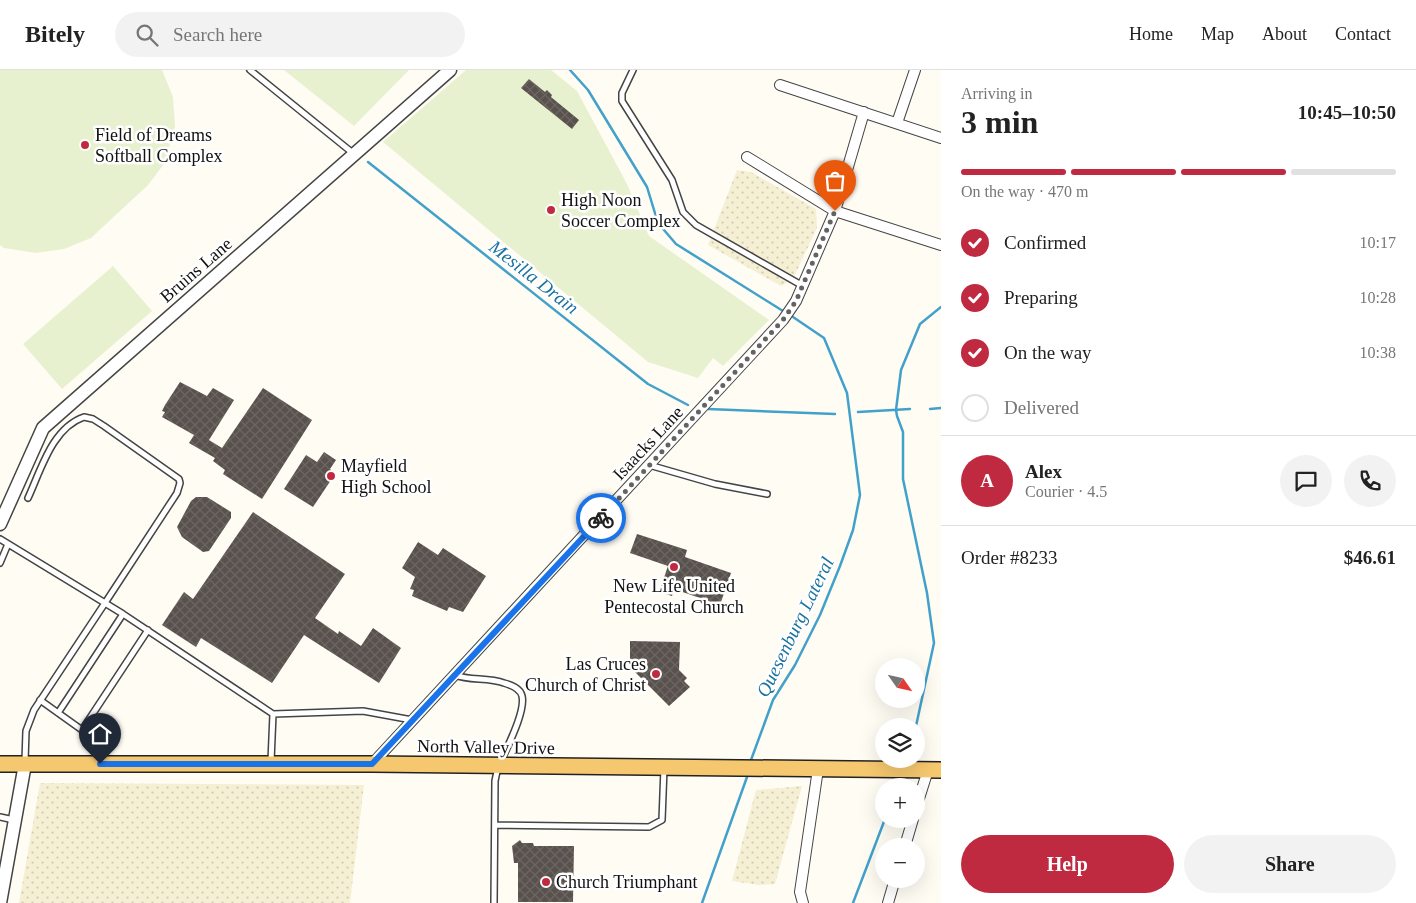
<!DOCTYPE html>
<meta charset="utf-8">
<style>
body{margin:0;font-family:"Times New Roman",serif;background:#f2f2f2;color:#222;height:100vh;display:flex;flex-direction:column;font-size:19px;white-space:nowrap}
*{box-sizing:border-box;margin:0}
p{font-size:16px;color:#767676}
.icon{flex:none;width:28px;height:28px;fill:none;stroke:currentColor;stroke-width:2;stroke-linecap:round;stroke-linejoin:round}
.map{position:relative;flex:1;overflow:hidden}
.side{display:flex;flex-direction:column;background:#fff;width:475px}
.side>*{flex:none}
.needle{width:32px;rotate:124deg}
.buttons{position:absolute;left:875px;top:588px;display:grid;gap:10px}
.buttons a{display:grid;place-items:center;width:50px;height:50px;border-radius:50%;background:#fff;box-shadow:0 5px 20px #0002;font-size:25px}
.pin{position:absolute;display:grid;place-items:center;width:42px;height:42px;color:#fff;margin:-51px -21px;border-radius:50% 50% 50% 0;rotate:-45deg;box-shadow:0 0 5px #0007}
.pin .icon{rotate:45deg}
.courier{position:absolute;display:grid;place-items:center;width:50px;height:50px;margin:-25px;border:4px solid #1a73e8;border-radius:50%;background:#fff;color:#222;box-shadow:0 1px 6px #0007}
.head em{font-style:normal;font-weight:800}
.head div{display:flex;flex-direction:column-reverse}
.head{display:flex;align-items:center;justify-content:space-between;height:85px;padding:0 20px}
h1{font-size:32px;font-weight:800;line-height:38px}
.bar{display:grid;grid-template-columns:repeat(4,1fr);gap:8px 5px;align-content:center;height:60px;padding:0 20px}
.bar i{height:6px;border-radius:4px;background:#e0e0e0}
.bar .on{background:#bf2a40}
.bar p{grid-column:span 4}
.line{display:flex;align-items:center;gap:12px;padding:0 20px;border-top:1px solid #e0e0e0}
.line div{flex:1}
.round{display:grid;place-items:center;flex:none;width:52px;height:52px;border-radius:26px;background:#f2f2f2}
ol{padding:0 20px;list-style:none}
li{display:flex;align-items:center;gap:15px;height:55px}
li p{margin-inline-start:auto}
li .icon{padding:5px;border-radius:50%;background:#bf2a40;color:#fff;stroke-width:4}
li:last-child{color:#767676}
li i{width:28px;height:28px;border:2px solid #e0e0e0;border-radius:50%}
.button{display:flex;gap:10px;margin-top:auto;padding:10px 20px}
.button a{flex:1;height:58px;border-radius:30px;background:#bf2a40;color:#fff;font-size:20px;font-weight:800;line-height:58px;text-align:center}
.button a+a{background:#f2f2f2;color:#222}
header{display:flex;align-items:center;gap:30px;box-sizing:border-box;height:70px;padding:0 25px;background:#fff;border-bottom:1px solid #e0e0e0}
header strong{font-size:24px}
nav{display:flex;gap:28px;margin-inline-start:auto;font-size:18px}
.search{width:350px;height:45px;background:#f2f2f2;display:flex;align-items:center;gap:12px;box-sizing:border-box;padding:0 18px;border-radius:28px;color:#767676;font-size:19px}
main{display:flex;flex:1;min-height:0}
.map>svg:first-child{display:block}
.farmland{fill:url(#farmland-dots)}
.pitch{fill:#e8f1cf}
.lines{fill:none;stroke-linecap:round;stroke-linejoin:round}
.stream{stroke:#42a1cb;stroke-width:2.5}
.building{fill:url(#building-cross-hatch)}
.service-casing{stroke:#444;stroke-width:8}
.minor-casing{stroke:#444;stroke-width:12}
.tertiary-casing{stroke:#444;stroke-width:15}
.primary-casing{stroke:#222;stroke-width:18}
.service{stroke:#fff;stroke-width:5}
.minor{stroke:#fff;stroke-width:10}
.tertiary{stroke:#fff;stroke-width:12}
.primary{stroke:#f5c76e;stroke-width:15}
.done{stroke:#646360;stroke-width:5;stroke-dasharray:0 9}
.route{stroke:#1a73e8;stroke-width:6}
.poi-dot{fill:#bf2a40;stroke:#fff;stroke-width:2}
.labels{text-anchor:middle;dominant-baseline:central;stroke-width:5;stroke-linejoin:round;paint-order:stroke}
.poi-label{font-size:18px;fill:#111;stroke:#fff;text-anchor:start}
.street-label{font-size:18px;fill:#111;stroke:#fff}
.water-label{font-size:19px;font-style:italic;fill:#1b73a1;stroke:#fff}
</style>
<header>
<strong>Bitely</strong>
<div class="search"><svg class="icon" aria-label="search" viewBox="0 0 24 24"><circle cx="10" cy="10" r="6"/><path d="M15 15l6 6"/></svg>Search here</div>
<nav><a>Home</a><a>Map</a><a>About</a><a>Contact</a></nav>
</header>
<main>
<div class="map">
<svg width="941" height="833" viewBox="0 0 941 833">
<defs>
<pattern id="farmland-dots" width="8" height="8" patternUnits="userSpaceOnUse" patternTransform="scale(1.25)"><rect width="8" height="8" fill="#f5efd4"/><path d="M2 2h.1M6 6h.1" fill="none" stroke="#d1ccb5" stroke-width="1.8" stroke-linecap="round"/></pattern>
<pattern id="building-cross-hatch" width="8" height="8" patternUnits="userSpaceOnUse" patternTransform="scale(1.25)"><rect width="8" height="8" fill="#59514d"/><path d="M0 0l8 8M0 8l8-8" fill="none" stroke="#6c6662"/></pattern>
</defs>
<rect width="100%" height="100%" fill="#fffcf4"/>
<!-- farmland -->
<path class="farmland" d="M737,100L751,102L816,139L817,158L793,209L781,216L708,175Z
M40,713L364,715L350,833H19Z
M802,716L775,814L759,815L732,811L756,720Z"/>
<!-- pitch -->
<path class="pitch" d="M0,0H162L173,27L175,57L164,94L148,115L91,168L64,179L36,183L4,178L0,175Z
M284,0H409L354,56Z
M466,0H551L577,21L627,114L649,166L769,250L723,296L713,288L698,308L648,292L383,72Z
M113,196L152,241L62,319L23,274Z"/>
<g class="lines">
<!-- stream -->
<path class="stream" d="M570,0L588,20L647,117L658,153L676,174L783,241
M368,92L648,314L688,335
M708,339L835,344
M930,339L941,338
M858,342L910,339
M916,656L934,573L927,523L903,409V362L897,346L896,340L901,300L920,254L941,237
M751,690L773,630L795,595L820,545L840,496L853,460L860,425L847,323L824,268L793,247
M898,716L902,706
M702,833L747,707
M853,833L885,749"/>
</g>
<!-- building -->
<path class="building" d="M529,9L545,22L547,20L552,25L551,27L579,50L572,59L521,18Z
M180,312L207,326L213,318L234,330L209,370L222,378L263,318L312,350L262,429L223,404L225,400L213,391L215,388L189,373L194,365L162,347L165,342L162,341L165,335Z
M324,382L336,390L330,399L335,404L313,437L284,419L306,385L317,392Z
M196,427H207L231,442V448L209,481L203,482L182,467L177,457L191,431Z
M253,442L345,504L315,548L338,564L339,561L361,576L373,558L401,578L379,613L304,565L272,613L201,568L196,577L162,555L184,522L193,529Z
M637,464L687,480L685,487L731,503L720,535L674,519L672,526L659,522L668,496L630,483Z
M418,472L438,485L443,478L486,506L463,542L449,537L447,541L412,526L414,520L410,519L415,507L402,498Z
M630,571L680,572L679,600L687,608L684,611L690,617L669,636L632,599L630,593Z
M520,770L522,773H533L534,776H574L573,832H518V793H514L512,776Z"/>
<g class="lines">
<defs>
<path id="service" d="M250,0L354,84
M633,0L622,23V31L672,110L683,142L696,155L803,216
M649,395L715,414L767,424
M28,428C41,400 52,358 84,347L93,349L104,356L179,409L180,413L177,423L105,533L123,544
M0,469L105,533L34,640L26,661L25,691
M0,493L8,474
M455,605C470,611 488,607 504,613C511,615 520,618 522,626C526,642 505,681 499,696C497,700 496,706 495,711L494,833
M40,630L82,660L148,560
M58,643L123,544L273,644L271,691
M273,644L363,641L412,650
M0,747L14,750
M495,755L649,757L662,750L664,698"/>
<path id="minor" d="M780,15L941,68
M897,53L915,0
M747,87L835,141L941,175
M372,694L783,250L796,231L835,141L864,42
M916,738L928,700
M905,776L913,749
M803,833L800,822L818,699
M888,833L895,809"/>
<path id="tertiary" d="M0,454L43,358L450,0
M0,833L25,694"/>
<path id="primary" d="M0,694H372L941,700"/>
</defs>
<!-- service casing -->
<use href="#service" class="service-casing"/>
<!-- minor casing -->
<use href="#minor" class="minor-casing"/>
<!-- tertiary casing -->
<use href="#tertiary" class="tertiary-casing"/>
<!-- primary casing -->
<use href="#primary" class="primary-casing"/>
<!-- service -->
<use href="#service" class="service"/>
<!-- minor -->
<use href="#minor" class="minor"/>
<!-- tertiary -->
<use href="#tertiary" class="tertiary"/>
<!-- primary -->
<use href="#primary" class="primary"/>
</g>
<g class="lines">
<!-- done -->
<path class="done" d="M601,448L783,250L796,231L835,141"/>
<!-- route -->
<path class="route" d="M100,694H372L601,448"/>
</g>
<!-- markers -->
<g class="poi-dot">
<circle cx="85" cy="75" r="5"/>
<circle cx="551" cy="140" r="5"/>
<circle cx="331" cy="406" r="5"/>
<circle cx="674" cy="497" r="5"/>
<circle cx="656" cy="604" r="5"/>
<circle cx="546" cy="812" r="5"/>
</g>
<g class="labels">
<!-- poi labels -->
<g class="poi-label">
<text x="95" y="65">Field of Dreams<tspan x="95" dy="21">Softball Complex</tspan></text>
<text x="561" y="130">High Noon<tspan x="561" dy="21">Soccer Complex</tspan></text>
<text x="341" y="396">Mayfield<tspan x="341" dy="21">High School</tspan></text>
<text x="674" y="516" text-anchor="middle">New Life United<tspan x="674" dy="21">Pentecostal Church</tspan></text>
<text x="646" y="594" text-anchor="end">Las Cruces<tspan x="646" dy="21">Church of Christ</tspan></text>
<text x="556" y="812">Church Triumphant</text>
</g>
<!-- street labels -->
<g class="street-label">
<text transform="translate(196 200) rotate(-41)">Bruins Lane</text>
<text transform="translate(648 373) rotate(-47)">Isaacks Lane</text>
<text transform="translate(486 677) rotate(1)">North Valley Drive</text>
</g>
<!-- water labels -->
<g class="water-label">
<text transform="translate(534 207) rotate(38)">Mesilla Drain</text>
<text transform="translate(795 557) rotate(-64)">Quesenburg Lateral</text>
</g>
</g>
</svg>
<div class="buttons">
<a><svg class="needle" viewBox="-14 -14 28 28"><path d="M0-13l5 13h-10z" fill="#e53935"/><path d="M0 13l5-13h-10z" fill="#767676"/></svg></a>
<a><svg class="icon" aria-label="layers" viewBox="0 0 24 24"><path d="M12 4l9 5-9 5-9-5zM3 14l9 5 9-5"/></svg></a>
<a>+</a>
<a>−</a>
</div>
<div class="pin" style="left:835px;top:141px;background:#ea580c"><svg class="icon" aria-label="bag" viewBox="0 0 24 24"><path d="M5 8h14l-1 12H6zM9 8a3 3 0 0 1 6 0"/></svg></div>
<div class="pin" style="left:100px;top:694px;background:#1f2937"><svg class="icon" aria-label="home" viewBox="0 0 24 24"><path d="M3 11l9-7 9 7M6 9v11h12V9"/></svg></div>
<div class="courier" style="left:601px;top:448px"><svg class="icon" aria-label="bike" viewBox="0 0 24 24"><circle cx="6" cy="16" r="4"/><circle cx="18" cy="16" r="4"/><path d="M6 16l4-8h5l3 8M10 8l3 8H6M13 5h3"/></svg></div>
</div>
<section class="side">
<div class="head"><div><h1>3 min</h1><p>Arriving in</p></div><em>10:45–10:50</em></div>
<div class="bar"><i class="on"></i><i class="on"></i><i class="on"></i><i></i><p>On the way · 470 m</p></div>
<ol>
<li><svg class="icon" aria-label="check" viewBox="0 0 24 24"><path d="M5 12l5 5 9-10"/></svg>Confirmed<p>10:17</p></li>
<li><svg class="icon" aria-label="check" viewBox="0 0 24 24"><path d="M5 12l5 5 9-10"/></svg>Preparing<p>10:28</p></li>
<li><svg class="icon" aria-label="check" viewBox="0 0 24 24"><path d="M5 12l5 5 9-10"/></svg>On the way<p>10:38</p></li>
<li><i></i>Delivered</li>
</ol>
<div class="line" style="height:90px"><b class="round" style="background:#bf2a40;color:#fff">A</b><div><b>Alex</b><p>Courier · 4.5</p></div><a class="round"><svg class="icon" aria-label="chat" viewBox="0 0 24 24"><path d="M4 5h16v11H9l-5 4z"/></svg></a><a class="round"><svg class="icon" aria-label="phone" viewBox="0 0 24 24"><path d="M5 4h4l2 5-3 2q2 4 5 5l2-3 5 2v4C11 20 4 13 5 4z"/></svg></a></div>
<div class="line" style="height:65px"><div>Order #8233</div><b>$46.61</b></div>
<div class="button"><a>Help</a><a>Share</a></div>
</section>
</main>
